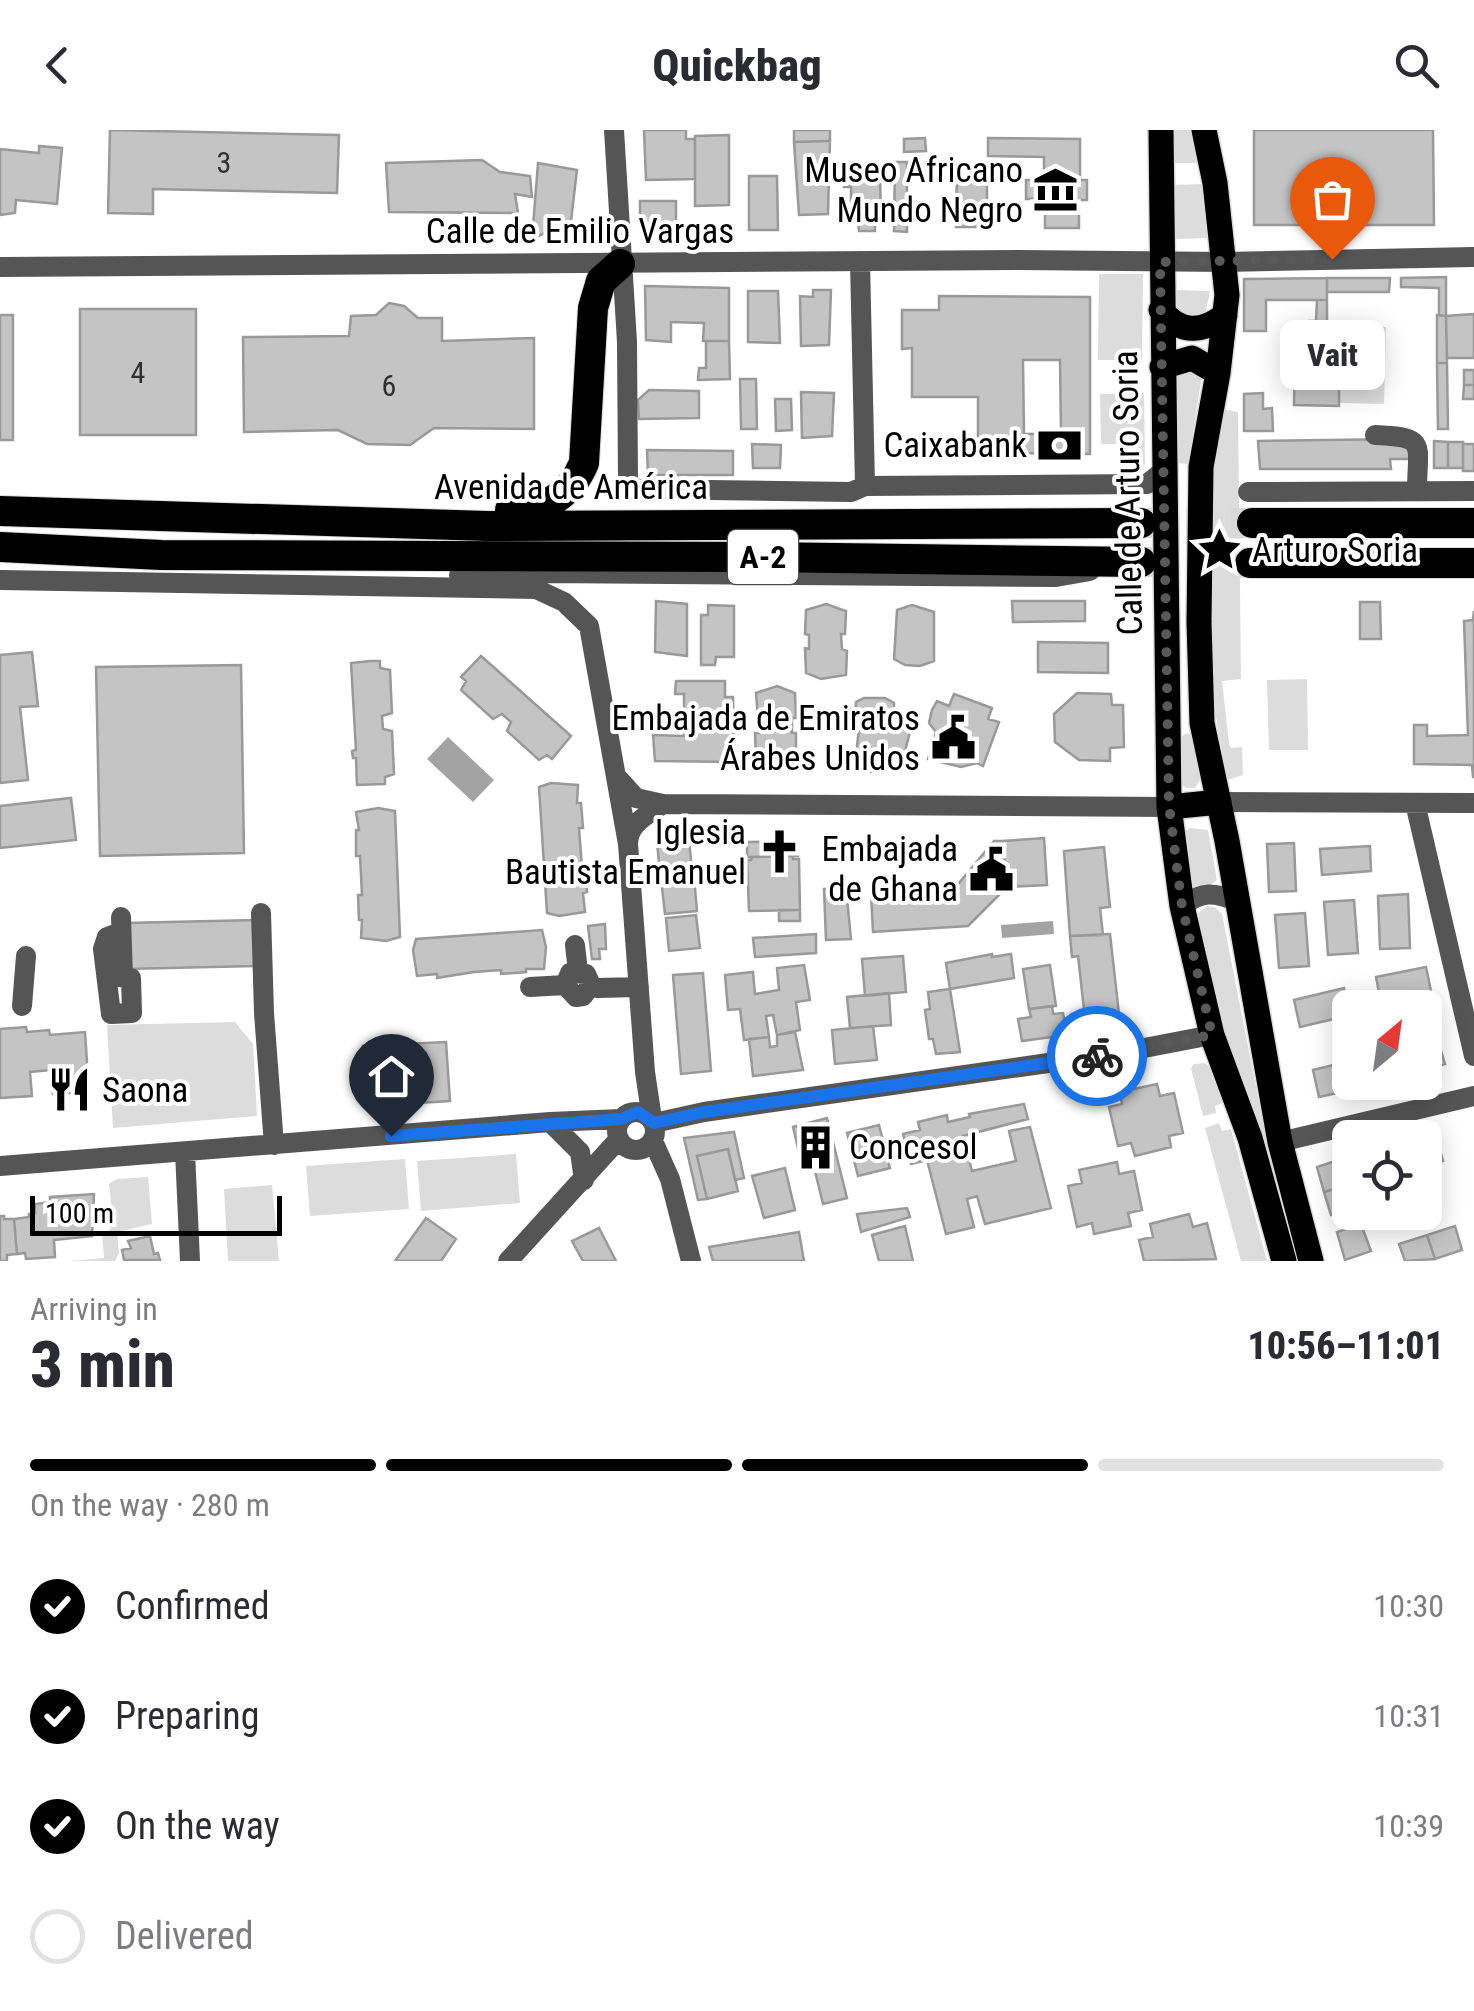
<!DOCTYPE html>
<meta charset="utf-8">
<style>
body{margin:0;font-family:"Roboto Condensed",sans-serif;background:#f7f7f7;color:#2b2b33;height:100vh;display:flex;flex-direction:column;font-size:38px;white-space:nowrap}
*{box-sizing:border-box;margin:0}
p{font-size:32px;color:#7c7c81}
.icon{flex:none;width:55px;height:55px;fill:none;stroke:currentColor;stroke-width:2;stroke-linecap:round;stroke-linejoin:round}
.map{position:relative;height:1131px;overflow:hidden}
.details{display:flex;flex-direction:column;background:#fff;flex:1}
.details>*{flex:none}
.needle{width:65px;rotate:29deg}
.fabs{position:absolute;left:1332px;top:860px;display:grid;gap:20px}
.fabs a{display:grid;place-items:center;width:110px;height:110px;border-radius:15px;background:#fff;box-shadow:0 5px 25px #0003;font-size:50px}
.scale{position:absolute;left:30px;bottom:25px;width:252px;box-sizing:border-box;padding-left:10px;border:5px solid #000;border-top:0;font-size:28px;line-height:35px;white-space:nowrap;color:#000;-webkit-text-stroke:8px #fff;paint-order:stroke}
.pin{position:absolute;display:grid;place-items:center;width:85px;height:85px;color:#fff;margin:-102px -42px;border-radius:50% 50% 50% 0;rotate:-45deg;box-shadow:0 0 10px #0007}
.pin .icon{rotate:45deg}
.courier{position:absolute;display:grid;place-items:center;width:100px;height:100px;margin:-50px;border:8px solid #1a73e8;border-radius:50%;background:#fff;color:#222;box-shadow:0 2px 12px #0007}
.bubble{position:absolute;height:70px;border-radius:15px;background:#fff;box-shadow:0 5px 25px #0003;font-size:32px;font-weight:800;line-height:70px;text-align:center}
.headline em{font-style:normal;font-weight:800}
.headline div{display:flex;flex-direction:column-reverse}
.headline{display:flex;align-items:center;justify-content:space-between;height:170px;padding:0 30px}
h1{font-size:65px;font-weight:800;line-height:75px}
.bar{display:grid;grid-template-columns:repeat(4,1fr);gap:15px 10px;align-content:center;height:120px;padding:0 30px}
.bar i{height:12px;border-radius:8px;background:#e1e1e2}
.bar .current{background:#000}
.bar p{grid-column:span 4}
ol{padding:0 30px;list-style:none}
li{display:flex;align-items:center;gap:30px;height:110px}
li p{margin-inline-start:auto}
li .icon{padding:10px;border-radius:50%;background:#000;color:#fff;stroke-width:4}
li:last-child{color:#7c7c81}
li i{width:55px;height:55px;border:5px solid #e1e1e2;border-radius:50%}
header{display:flex;justify-content:space-between;align-items:center;height:130px;padding:0 30px;background:#fff;font-size:45px;font-weight:800}
.map>svg:first-child{display:block}
.green{fill:#dcdcdc}
.water{fill:#a3a3a3}
.building{fill:#c4c4c4;stroke:#999;stroke-width:2.5;fill-rule:evenodd}
.lines{fill:none;stroke-linecap:round;stroke-linejoin:round}
.highway-tunnel{stroke:#d9d9d9;stroke-width:30;stroke-dasharray:30 15;stroke-linecap:butt}
.major-casing{stroke:#dbdbdb;stroke-width:28}
.highway-casing{stroke:#dbdbdb;stroke-width:32}
.minor{stroke:#555;stroke-width:20}
.major{stroke:#000;stroke-width:25}
.highway{stroke:#000;stroke-width:30}
.done{stroke:#595959;stroke-width:10;stroke-dasharray:0 18}
.route{stroke:#1a73e8;stroke-width:12}
.labels{text-anchor:middle;dominant-baseline:central;stroke-width:8;stroke-linejoin:round;paint-order:stroke}
.number-label{font-size:30px;fill:#313131}
.shield{fill:#fff;stroke:#4c4c4c;stroke-width:2.5}
.shield-label{font-size:32px;font-weight:bold;fill:#000}
.poi-label{font-size:35px;fill:#000;stroke:#fff;text-anchor:end}
.street-label{font-size:35px;fill:#000;stroke:#fff}
</style>
<header><svg class="icon" aria-label="back" viewBox="0 0 24 24"><path d="M15 5l-7 7 7 7"/></svg>Quickbag<svg class="icon" aria-label="search" viewBox="0 0 24 24"><circle cx="10" cy="10" r="6"/><path d="M15 15l6 6"/></svg></header>
<div class="map">
<svg width="1474" height="1131" viewBox="0 0 1474 1131">
<rect width="100%" height="100%" fill="#fff"/>
<!-- green -->
<path class="green" d="M1172,0H1193L1200,33H1172Z
M1205,54L1211,108L1173,109L1172,55Z
M1099,144H1143L1142,230H1098Z
M1172,160L1210,161L1206,181L1195,188L1177,182L1171,171Z
M1386,197L1384,274L1340,273V198Z
M1184,237L1202,245L1188,334L1174,333V243Z
M1144,263L1145,335H1131L1130,314H1101L1100,264Z
M1222,279L1238,282L1241,549L1222,551L1229,613L1231,618L1242,617L1243,645L1227,650L1213,570L1211,523L1210,350Z
M1307,549L1308,620H1269L1267,550Z
M1187,603L1192,606L1200,650L1195,658H1186L1179,651V608Z
M1190,698L1208,700L1217,750L1208,757L1192,759L1183,703Z
M1207,776L1216,778L1222,784L1264,998L1301,1131H1294L1211,865L1195,786Z
M235,892L253,914L257,986L113,998L107,895Z
M1204,933L1209,936L1223,973L1215,976L1216,983L1203,986L1191,938L1194,934Z
M1219,993L1222,1001L1231,999L1267,1131H1241L1205,998Z
M516,1024L520,1073L421,1081L417,1031Z
M405,1029L409,1079L310,1086L306,1036Z
M148,1047L152,1094L117,1102L119,1123L115,1131H70L104,1128L102,1103L110,1100L113,1091L109,1054L117,1049Z
M272,1055L279,1131H228L224,1059Z"/>
<!-- water -->
<path class="water" d="M448,607L494,650L473,672L427,629Z
M1053,791L1054,804L1002,808L1001,795Z"/>
<!-- building -->
<path class="building" d="M110,0L339,5L337,63L153,59V84L108,83Z
M644,0H686V9H695V49L646,50Z
M794,0H830V11L794,12Z
M1254,0H1433L1434,95H1254Z
M729,5V75L695,76V6Z
M925,8L926,21L904,22V9Z
M988,8L1080,9V50H1087V70H1079V98H1045V69H1026V50H1044V27L988,26Z
M830,11L828,84L799,85L794,12Z
M39,16L62,18L57,74L16,70L15,83L0,85V19L39,23Z
M482,30L500,42L530,46L532,67L515,64L518,83L389,82L386,33Z
M895,32H907V102L894,101Z
M538,33L577,40L571,91L532,109Z
M845,36H866V41L880,42L881,90L875,91V101H859L858,90L851,89V57H844Z
M957,37H987V97H956Z
M749,46H777L778,100H749Z
M640,71H676V100H640Z
M1446,147V186L1439,185V158L1401,157V148Z
M1327,148H1390L1389,162H1327Z
M1327,148V170H1266V201H1244V149Z
M645,156L729,158V211H703L704,193L671,192V212L646,210Z
M813,160H831L829,215L801,216L800,166L813,167Z
M748,161H778L780,213L748,212Z
M939,166L1090,167V324L978,323V267H912V218L902,219V180H939ZM1023,230H1060L1061,304H1024Z
M1317,170H1327V212H1308L1309,191H1316Z
M389,173L404,176L418,188H442V211L534,208V299L434,298L410,315L367,314L338,300L244,302L243,207L349,206L351,186L376,185Z
M80,179H196V305H80Z
M1474,184V228H1447L1446,186Z
M0,185H13V310H0Z
M1437,185L1446,186L1447,233H1437Z
M706,211H729L730,249L698,250L699,238H706Z
M1295,212L1339,213V276L1294,275Z
M1437,233H1447L1448,299H1438Z
M1464,240H1474V255H1464Z
M740,249H756L757,299H741Z
M1464,255H1474V269H1463Z
M649,260L699,261V288L639,289L638,270Z
M801,262L834,263L832,306L802,308Z
M1263,263V279L1272,278L1273,301H1244V264Z
M775,269H791L792,300L776,301Z
M1403,309L1412,329H1390L1391,339H1260L1258,311Z
M1434,311L1448,312V338H1434Z
M1448,312H1463V338H1448Z
M752,314L781,315L780,338H753Z
M1463,314H1474V341H1463Z
M647,320L733,321V345H648Z
M656,471L687,474V526L655,522Z
M1012,471H1085V491L1013,492Z
M1360,472H1380L1381,509H1360Z
M826,474L846,481L845,504H841L842,519L847,521L846,545L821,549L806,543L805,518L809,519V505L805,504L806,480Z
M708,475L734,476V527H716L715,535H701V485H708Z
M912,475L934,482V531L920,536L905,535L894,529L897,480Z
M1474,481V647H1473L1472,635L1414,634V595H1427V606L1468,605L1464,491L1473,490Z
M1038,512L1108,513V543L1038,542Z
M32,522L38,576L20,577L28,650L0,653V525Z
M481,526L571,606L552,629L547,625L539,630L507,601L511,592L502,584L493,589L461,560L466,551L461,547Z
M370,531H380V538L390,540L392,583L382,586L383,599L392,601L394,644L385,647V654L357,655L356,628H353L352,621L356,620L351,533Z
M241,535L244,723L100,726L96,537Z
M676,551H725V567H733L735,632L655,631L653,605L684,606V564H675Z
M777,556L795,563L796,588H792V603H796V627L776,634L756,627L755,603H759L756,563Z
M1077,563L1111,564L1112,575H1123L1124,617L1110,618V631L1079,630L1055,612L1054,584Z
M954,564L992,578L988,589L999,592L983,636L977,633L961,637L928,629L936,602L929,593L932,580L937,571L949,576Z
M864,568H885L894,573V585H905L911,598L904,625H894V636L885,641L870,642L855,635L859,598H855L856,572Z
M551,653L578,655L577,673H581L583,698H579L582,737H585L587,762L583,763L585,782L559,786L547,783L539,657Z
M71,668L76,710L0,718V676Z
M378,678L395,681L400,807L386,811L361,808L362,790H359L358,765H362L360,726H356V700H359L356,682Z
M1044,708L1047,755L1007,757L1003,711Z
M689,710L692,740L660,744L657,712Z
M798,711V726L747,727V712Z
M994,711H1003L1007,757L968,796L873,802L871,764L954,759Z
M1294,713L1296,761L1269,762L1267,714Z
M1370,716L1371,741L1322,745L1320,719Z
M1104,717L1110,777L1100,778L1103,805L1070,806L1064,721Z
M793,726V729H799L800,780L749,781L747,730H751L752,727Z
M694,746L697,781L665,784L661,749Z
M846,758L851,809L826,810L824,759Z
M1408,764L1410,818L1380,819L1378,766Z
M1354,770L1358,823L1328,825L1324,772Z
M779,780H800V791H779Z
M1305,783L1309,836L1279,838L1275,785Z
M696,785L700,818L669,821L666,788Z
M257,790L258,836L126,839L125,793Z
M605,794L606,819H599L600,829H592L588,796Z
M542,800L546,817L544,839H526V842L501,844V840L474,842L437,848V844L417,846L413,820L416,809Z
M816,804V823L755,827L753,808Z
M1110,804L1120,893L1086,897L1078,826L1072,827L1070,806Z
M992,824V827L1011,824L1014,848L950,859L946,833Z
M903,826L906,862L865,866L862,829Z
M804,835L810,870L796,872L800,900L777,905L773,885L766,886L769,907L744,910L740,879L728,880L725,845L753,842L755,864L779,860L777,838Z
M1050,835L1056,876L1029,879L1023,839Z
M1426,837L1432,866L1393,874L1394,878H1382L1376,847Z
M703,843L711,941L681,944L673,845Z
M1344,858L1350,890L1339,892L1338,888L1300,897L1294,870Z
M950,859L960,922L936,924L933,909H929L925,880L930,879L928,862Z
M889,863L891,895L850,898L847,867Z
M1052,876L1053,884L1063,883L1067,905L1022,911L1018,889L1031,887L1029,879Z
M873,896L877,930L835,934L832,900Z
M26,897L27,902L49,900L50,905L85,902L89,962L53,964L51,940L30,942L32,966L0,968V899Z
M795,902L803,940L753,946L749,909L769,907L770,917L777,916V905Z
M1437,907L1445,934L1425,939V910Z
M446,912L450,971L368,976L363,916Z
M1350,931V952H1364L1365,957L1319,967L1313,940Z
M1157,954L1160,966L1174,963L1183,1003L1169,1006L1171,1017L1135,1026L1131,1013L1118,1016L1109,977L1122,974L1120,962Z
M1024,974L1028,989L963,1006L972,1041L1016,1031L1009,1001L1030,997L1051,1078L985,1094L977,1066L967,1069L974,1097L946,1104L927,1030L911,1034L903,1004L920,1000L918,992L947,985L948,992L970,987L969,984Z
M827,988L847,1068L823,1074L814,1037L803,1039L793,997Z
M879,995L890,1038L858,1046L847,1003Z
M734,1002L744,1048L735,1050L728,1019L697,1026L707,1069L698,1070L684,1008Z
M1436,1006L1443,1031L1425,1036V1009Z
M728,1019L738,1061L707,1069L697,1026Z
M1341,1029L1349,1055L1324,1062L1317,1037Z
M1117,1032L1119,1044L1134,1041L1142,1080L1128,1083L1131,1096L1094,1104L1092,1093L1077,1097L1068,1056L1082,1053L1079,1040Z
M785,1038L795,1080L764,1088L752,1046Z
M1349,1055L1350,1080L1331,1085L1324,1062Z
M94,1064L92,1106L54,1110L55,1127L26,1129L25,1123L17,1124L14,1089L29,1087V1084L35,1083V1074L50,1072V1067Z
M907,1078L910,1087L861,1102L857,1084Z
M1189,1084L1193,1097L1207,1093L1216,1129L1144,1131L1139,1110L1153,1107L1150,1094Z
M0,1086H4V1089H14L17,1124L7,1125V1131H0Z
M426,1088L456,1109L441,1131H395Z
M1361,1094L1371,1121L1345,1130L1337,1102Z
M905,1096L913,1131H879L872,1105Z
M1455,1096L1462,1120L1435,1129L1427,1105Z
M599,1098L616,1131H583L572,1111Z
M799,1102L804,1131H713L709,1117Z
M1427,1105L1435,1129L1405,1131L1399,1114Z
M150,1106L154,1124L158,1123L160,1130H124L122,1120L131,1118L128,1111Z"/>
<g class="lines">
<!-- highway-tunnel -->
<path class="highway-tunnel" d="M1141,393H1252
M1141,432L1250,433"/>
<defs>
<path id="major" d="M1161,0L1169,677L1182,776L1212,905L1250,1008L1284,1131
M1204,0L1215,53L1227,165L1218,243L1201,337L1199,492L1202,593L1227,711L1280,1012L1311,1131
M1161,180C1180,204 1202,203 1225,185
M1162,237L1192,228L1218,243
M1169,677L1219,672"/>
<path id="highway" d="M510,380C546,380 570,366 584,333L593,178L601,151L620,134
M0,381L487,396L1141,393
M1252,393H1474
M0,417L161,425L753,427L1141,432
M1250,433H1474"/>
</defs>
<!-- major casing -->
<use href="#major" class="major-casing"/>
<!-- highway casing -->
<use href="#highway" class="highway-casing"/>
<!-- minor -->
<path class="minor" d="M614,0L627,212L628,352L636,359L851,362L865,356L1147,354L1163,341
M860,131L865,356
M0,137L1019,130L1225,132L1474,127
M1375,305C1429,307 1417,313 1417,361
M1248,362L1474,361
M459,445L544,443L1056,447L1090,441
M0,450L536,459L564,472L589,496L628,714L645,942L652,989
M616,646L636,668L663,674L1169,677
M1219,672L1474,673
M1415,673L1474,926
M628,714C628,693 648,685 663,674
M1182,776C1202,761 1214,762 1236,771
M261,783L264,883L274,1015
M115,804L107,807L103,819L111,884L132,883L131,848H123L121,787
M575,815L578,842
M591,855L583,866L576,867L565,855L570,843L586,844L591,855L597,858L639,857
M530,857L565,855
M22,876L26,826
M617 1001a19 19 0 1 1 38 0a19 19 0 1 1-38 0Z
M550,992L580,1022L584,1050
M654,993L704,982L1118,923L1212,905
M653,1011L670,1049L691,1131
M1280,1012L1474,966
M185,1022L190,1131
M0,1036L550,992L621,989
M508,1131L618,1010"/>
<!-- major -->
<use href="#major" class="major"/>
<!-- highway -->
<use href="#highway" class="highway"/>
</g>
<g class="lines">
<!-- done -->
<path class="done" d="M1097,926L1212,905L1182,776L1169,676L1160,132L1332,129"/>
<!-- route -->
<path class="route" d="M391,1006L621,989L638,982L654,993L704,982L1097,926"/>
</g>
<!-- icons -->
<defs>
<symbol id="museum-bare" viewBox="-9 -9 18 18"><path d="M0-6L6-3V-2H-6V-3ZM-5-1h2V3h-2ZM-1-1h2V3h-2ZM3-1h2V3H3ZM-6 4H6V6H-6Z" fill="#000" stroke="#fff" stroke-width="2.5" paint-order="stroke"/></symbol>
<symbol id="bank-bare" viewBox="-9 -9 18 18"><path d="M-6-4H6V4H-6ZM0-2.3a2.3 2.3 0 1 0 0 4.6a2.3 2.3 0 1 0 0-4.6Z" fill="#000" stroke="#fff" stroke-width="2.5" paint-order="stroke"/></symbol>
<symbol id="sight-bare" viewBox="-9 -9 18 18"><path d="M0-6L1.8-2.2L6-1.7L2.9 1.2L3.7 5.4L0 3.3L-3.7 5.4L-2.9 1.2L-6-1.7L-1.8-2.2Z" fill="#000" stroke="#fff" stroke-width="2.5" paint-order="stroke"/></symbol>
<symbol id="civic-bare" viewBox="-9 -9 18 18"><path d="M-.6-6.5H3V-4.5H.6V-3L4-1V1h2V6H-6V1h2V-1L-.6-3ZM-1.2 2.5V6h2.4V2.5Z" fill="#000" stroke="#fff" stroke-width="2.5" paint-order="stroke"/></symbol>
<symbol id="church-bare" viewBox="-9 -9 18 18"><path d="M-1.2-6h2.4v3.5h3.3v2.4h-3.3V6h-2.4V-.1h-3.3v-2.4h3.3Z" fill="#000" stroke="#fff" stroke-width="2.5" paint-order="stroke"/></symbol>
<symbol id="restaurant-bare" viewBox="-9 -9 18 18"><path d="M-5-6h1v4h1v-4h1v4h1v-4h1v5L-1.5 .5V6h-2V.5L-5-1ZM5-6V6H3V1.5H1.5Q1.5-4 5-6Z" fill="#000" stroke="#fff" stroke-width="2.5" paint-order="stroke"/></symbol>
<symbol id="building-bare" viewBox="-9 -9 18 18"><path d="M-4-6H4V6H1V3H-1V6H-4ZM-2.5-4.3h1.7v1.8h-1.7ZM.8-4.3h1.7v1.8H.8ZM-2.5-1h1.7V.8h-1.7ZM.8-1h1.7V.8H.8Z" fill="#000" stroke="#fff" stroke-width="2.5" paint-order="stroke"/></symbol>
</defs>
<g fill-rule="evenodd">
<use href="#museum-bare" x="1024" y="28" width="63" height="63"/>
<use href="#bank-bare" x="1028" y="284" width="63" height="63"/>
<use href="#sight-bare" x="1188" y="388" width="63" height="63"/>
<use href="#civic-bare" x="922" y="576" width="63" height="63"/>
<use href="#church-bare" x="748" y="690" width="63" height="63"/>
<use href="#civic-bare" x="960" y="708" width="63" height="63"/>
<use href="#restaurant-bare" x="38" y="928" width="63" height="63"/>
<use href="#building-bare" x="784" y="986" width="63" height="63"/>
</g>
<g class="labels">
<!-- number labels -->
<g class="number-label">
<text x="224" y="32">3</text>
<text x="138" y="242">4</text>
<text x="389" y="255">6</text>
</g>
<!-- shield labels -->
<rect class="shield" x="728" y="400" width="70" height="54" rx="8"/>
<g class="shield-label">
<text x="763" y="427">A-2</text>
</g>
<!-- poi labels -->
<g class="poi-label">
<text x="1023" y="40">Museo Africano<tspan x="1023" dy="40">Mundo Negro</tspan></text>
<text x="1027" y="315">Caixabank</text>
<text x="1252" y="420" text-anchor="start">Arturo Soria</text>
<text x="920" y="588">Embajada de Emiratos<tspan x="920" dy="40">Árabes Unidos</tspan></text>
<text x="746" y="702">Iglesia<tspan x="746" dy="40">Bautista Emanuel</tspan></text>
<text x="958" y="719">Embajada<tspan x="958" dy="40">de Ghana</tspan></text>
<text x="102" y="960" text-anchor="start">Saona</text>
<text x="849" y="1017" text-anchor="start">Concesol</text>
</g>
<!-- street labels -->
<g class="street-label">
<text x="580" y="101">Calle de Emilio Vargas</text>
<text x="571" y="357">Avenida de América</text>
<text transform="translate(1128 363) rotate(-91)">Calle de Arturo Soria</text>
</g>
</g>
</svg>
<div class="fabs">
<a><svg class="needle" viewBox="-14 -14 28 28"><path d="M0-13l5 13h-10z" fill="#e53935"/><path d="M0 13l5-13h-10z" fill="#7c7c81"/></svg></a>
<a><svg class="icon" aria-label="locate" viewBox="0 0 24 24"><circle cx="12" cy="12" r="6"/><path d="M12 2v4M12 18v4M2 12h4M18 12h4"/></svg></a>
</div>
<div class="scale">100 m</div>
<div class="pin" style="left:1332px;top:129px;background:#ea580c"><svg class="icon" aria-label="bag" viewBox="0 0 24 24"><path d="M5 8h14l-1 12H6zM9 8a3 3 0 0 1 6 0"/></svg></div>
<div class="pin" style="left:391px;top:1006px;background:#1f2937"><svg class="icon" aria-label="home" viewBox="0 0 24 24"><path d="M3 11l9-7 9 7M6 9v11h12V9"/></svg></div>
<div class="courier" style="left:1097px;top:926px"><svg class="icon" aria-label="bike" viewBox="0 0 24 24"><circle cx="6" cy="16" r="4"/><circle cx="18" cy="16" r="4"/><path d="M6 16l4-8h5l3 8M10 8l3 8H6M13 5h3"/></svg></div>
<div class="bubble" style="left:1280px;top:190px;width:105px">Vait</div>
</div>
<section class="details">
<div class="headline"><div><h1>3 min</h1><p>Arriving in</p></div><em>10:56–11:01</em></div>
<div class="bar"><i class="current"></i><i class="current"></i><i class="current"></i><i></i><p>On the way · 280 m</p></div>
<ol>
<li><svg class="icon" aria-label="check" viewBox="0 0 24 24"><path d="M5 12l5 5 9-10"/></svg>Confirmed<p>10:30</p></li>
<li><svg class="icon" aria-label="check" viewBox="0 0 24 24"><path d="M5 12l5 5 9-10"/></svg>Preparing<p>10:31</p></li>
<li><svg class="icon" aria-label="check" viewBox="0 0 24 24"><path d="M5 12l5 5 9-10"/></svg>On the way<p>10:39</p></li>
<li><i></i>Delivered</li>
</ol>
</section>
